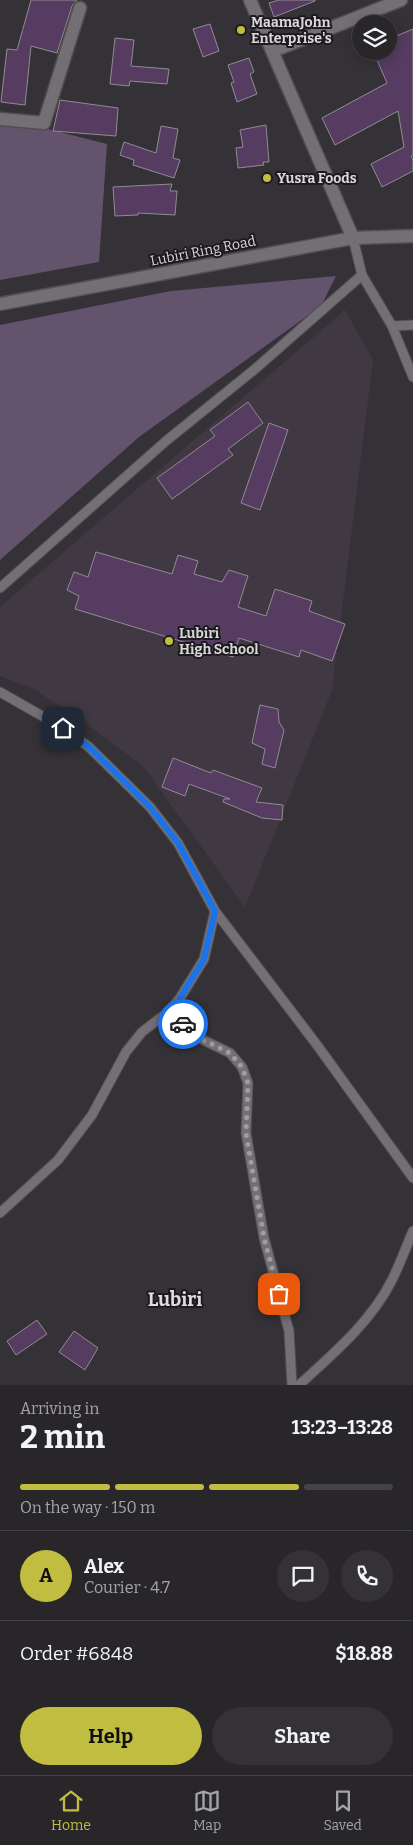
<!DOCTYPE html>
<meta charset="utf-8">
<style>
body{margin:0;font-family:Bitter,serif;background:#343235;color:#f1f3f6;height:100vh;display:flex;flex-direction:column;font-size:19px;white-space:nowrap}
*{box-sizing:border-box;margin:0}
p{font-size:16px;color:#a5a5a8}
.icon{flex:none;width:28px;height:28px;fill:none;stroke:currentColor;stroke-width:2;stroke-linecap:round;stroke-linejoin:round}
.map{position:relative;height:1385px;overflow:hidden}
.drawer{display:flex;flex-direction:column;background:#282629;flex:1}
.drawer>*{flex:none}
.controls{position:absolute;left:352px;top:15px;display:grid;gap:10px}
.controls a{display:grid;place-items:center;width:45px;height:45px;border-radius:50%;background:#282629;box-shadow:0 2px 12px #0003,0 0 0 1px #444346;font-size:25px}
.pin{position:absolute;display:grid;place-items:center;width:42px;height:42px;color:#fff;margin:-21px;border-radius:10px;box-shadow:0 2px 8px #0006}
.courier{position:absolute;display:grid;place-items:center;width:50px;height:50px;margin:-25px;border:4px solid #1a73e8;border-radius:50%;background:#fff;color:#222;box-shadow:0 1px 6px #0007}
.headline em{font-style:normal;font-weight:700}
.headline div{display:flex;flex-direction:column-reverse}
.headline{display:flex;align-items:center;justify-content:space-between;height:85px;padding:0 20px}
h1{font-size:32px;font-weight:700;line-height:38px}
.bar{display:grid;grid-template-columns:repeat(4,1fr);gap:8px 5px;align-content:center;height:60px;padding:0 20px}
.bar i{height:6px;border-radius:4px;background:#444346}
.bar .selected{background:#c1bd40}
.bar p{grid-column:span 4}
.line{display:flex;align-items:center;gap:12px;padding:0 20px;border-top:1px solid #444346}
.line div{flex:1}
.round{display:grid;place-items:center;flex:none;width:52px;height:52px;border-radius:26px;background:#343235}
.button{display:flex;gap:10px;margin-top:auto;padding:10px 20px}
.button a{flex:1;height:58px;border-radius:30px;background:#c1bd40;color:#111;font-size:20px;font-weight:700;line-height:58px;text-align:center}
.button a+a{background:#343235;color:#f1f3f6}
.tab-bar{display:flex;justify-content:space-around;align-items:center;height:70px;border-top:1px solid #444346;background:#282629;font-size:14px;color:#a5a5a8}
.tab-bar a{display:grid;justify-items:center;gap:2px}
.tab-bar .selected{color:#c1bd40}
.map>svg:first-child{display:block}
.built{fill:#403944}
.green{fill:#64536d}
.building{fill:#553c60;stroke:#908c92}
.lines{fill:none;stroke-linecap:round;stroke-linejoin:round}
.lane-casing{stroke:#524f53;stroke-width:11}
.street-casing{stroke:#524f53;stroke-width:15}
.secondary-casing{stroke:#524f53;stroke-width:15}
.lane{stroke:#736f75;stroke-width:9}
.street{stroke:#736f75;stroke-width:12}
.secondary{stroke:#736f75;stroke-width:12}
.done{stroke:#a09da1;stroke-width:5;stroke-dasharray:0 9}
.route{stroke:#1a73e8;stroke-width:6}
.poi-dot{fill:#c1bd40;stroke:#1c1a1c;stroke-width:2}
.labels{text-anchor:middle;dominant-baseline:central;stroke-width:4;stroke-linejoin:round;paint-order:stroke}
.poi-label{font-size:14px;font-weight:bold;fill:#d9d7da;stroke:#1c1a1c;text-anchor:start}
.street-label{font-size:14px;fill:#d9d7da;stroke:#1c1a1c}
.district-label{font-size:19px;font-weight:bold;fill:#dfdbe1;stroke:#1c1a1c}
</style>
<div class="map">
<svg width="413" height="1385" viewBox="0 0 413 1385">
<rect width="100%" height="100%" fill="#353237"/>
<!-- built -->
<path class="built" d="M345,310L373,360L332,690L245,907L143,766L83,721L32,688L0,676V607Z"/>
<!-- green -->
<path class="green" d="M0,124H28L107,144L99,262L0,280Z
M336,276L321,306L139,437L0,560V325L171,291Z"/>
<!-- building -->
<path class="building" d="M31,0H77L72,6L57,53L31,46L25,105L1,102L7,49L17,50Z
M279,0H315V1L274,17L269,3Z
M210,24L219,51L203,57L193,29Z
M413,29V156H411L413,160V171L382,187L371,164L404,147L398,111L335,145L322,118L387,83L373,51H389V39Z
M115,38L134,40L131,66L169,69L167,84L130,81L129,86L110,84Z
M249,58L254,72L250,74L257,94L237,102L231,83L234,82L228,65Z
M60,100L118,108L116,136L53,131Z
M266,125L269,162H263L264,165L238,168L236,148L243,147L240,130Z
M161,126L178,129L173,158L180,160L174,178L133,165L134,160L120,155L124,142L156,153Z
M172,184L170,191H177L175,215L138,213V215L115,216L113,187Z
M248,402L263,423L228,449L233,455L172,499L157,478L215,436L210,430Z
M269,423L288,430L260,510L241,503Z
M96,552L172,574L178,555L198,561L194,574L222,582L229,570L248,576L238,607L266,616L275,589L312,601L309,611L345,624L332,661L301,650L299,657L239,638L233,657L75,609L79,596L67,590L74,572L88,577Z
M260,705L278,709L279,722L284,730L275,768L262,764L265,749L252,743Z
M173,758L211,773L213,770L262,788L256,802L283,805L282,820L262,818L223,802L224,799H230L189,784L185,796L162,787Z
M37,1320L47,1334L16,1355L7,1341Z
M74,1331L98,1348L85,1370L59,1352Z"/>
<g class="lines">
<defs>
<path id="lane" d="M353,238L362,275L392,326L413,377
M392,326L413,325
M0,588L166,441L255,369L362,275
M0,692L63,728L89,747L150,807L178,843L215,911L317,1045L413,1178
M180,998L183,1025L195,1036L230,1053L242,1067L248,1083L246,1133L264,1238L289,1331L292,1385
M0,1213L58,1160L92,1115L126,1052L142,1032L168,1012L180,998L204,959L215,911
M299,1385C333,1354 371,1322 392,1280C400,1264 406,1247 413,1231"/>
<path id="street" d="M273,51L401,0
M0,119L44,123L80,8"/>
<path id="secondary" d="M250,0L353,238
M0,304L353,238L413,236"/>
</defs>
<!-- lane casing -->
<use href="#lane" class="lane-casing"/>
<!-- street casing -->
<use href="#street" class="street-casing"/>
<!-- secondary casing -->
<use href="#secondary" class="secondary-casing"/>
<!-- lane -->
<use href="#lane" class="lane"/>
<!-- street -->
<use href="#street" class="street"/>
<!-- secondary -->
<use href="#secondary" class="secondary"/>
</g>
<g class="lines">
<!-- done -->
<path class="done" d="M183,1024L195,1036L230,1053L242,1067L248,1083L246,1133L264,1238L279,1294"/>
<!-- route -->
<path class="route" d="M63,728L89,747L150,807L178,843L215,911L204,959L180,998L183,1024"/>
</g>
<!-- markers -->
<g class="poi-dot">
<circle cx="241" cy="30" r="5"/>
<circle cx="267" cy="178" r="5"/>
<circle cx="169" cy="641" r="5"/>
</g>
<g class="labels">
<!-- poi labels -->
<g class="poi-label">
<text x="251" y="22">MaamaJohn<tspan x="251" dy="16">Enterprise's</tspan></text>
<text x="277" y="178">Yusra Foods</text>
<text x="179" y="633">Lubiri<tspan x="179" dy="16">High School</tspan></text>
</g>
<!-- street labels -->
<g class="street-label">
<text transform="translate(203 251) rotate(-11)">Lubiri Ring Road</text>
</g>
<!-- district labels -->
<g class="district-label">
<text x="175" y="1299">Lubiri</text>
</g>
</g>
</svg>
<div class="controls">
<a><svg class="icon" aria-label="layers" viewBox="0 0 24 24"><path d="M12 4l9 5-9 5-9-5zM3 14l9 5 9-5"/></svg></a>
</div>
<div class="pin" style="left:279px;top:1294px;background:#ea580c"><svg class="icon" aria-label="bag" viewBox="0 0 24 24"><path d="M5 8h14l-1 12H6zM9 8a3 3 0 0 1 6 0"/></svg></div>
<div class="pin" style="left:63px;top:728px;background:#1f2937"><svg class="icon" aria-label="home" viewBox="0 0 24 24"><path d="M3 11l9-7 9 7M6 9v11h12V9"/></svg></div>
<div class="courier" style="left:183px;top:1024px"><svg class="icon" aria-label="car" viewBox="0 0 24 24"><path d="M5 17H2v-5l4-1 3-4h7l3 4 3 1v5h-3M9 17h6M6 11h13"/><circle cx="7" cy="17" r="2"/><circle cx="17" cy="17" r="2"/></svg></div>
</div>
<section class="drawer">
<div class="headline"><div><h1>2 min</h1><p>Arriving in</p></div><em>13:23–13:28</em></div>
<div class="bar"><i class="selected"></i><i class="selected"></i><i class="selected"></i><i></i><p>On the way · 150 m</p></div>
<div class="line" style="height:90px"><b class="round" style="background:#c1bd40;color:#111">A</b><div><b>Alex</b><p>Courier · 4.7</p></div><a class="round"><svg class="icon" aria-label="chat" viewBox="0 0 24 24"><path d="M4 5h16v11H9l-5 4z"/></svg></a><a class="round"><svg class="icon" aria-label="phone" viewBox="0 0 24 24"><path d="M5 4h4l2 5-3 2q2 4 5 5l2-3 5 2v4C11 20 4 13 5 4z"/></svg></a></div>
<div class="line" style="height:65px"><div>Order #6848</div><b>$18.88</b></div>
<div class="button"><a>Help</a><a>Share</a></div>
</section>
<nav class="tab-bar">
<a class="selected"><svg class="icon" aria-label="home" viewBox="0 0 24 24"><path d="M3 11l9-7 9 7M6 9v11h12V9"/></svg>Home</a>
<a><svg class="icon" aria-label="map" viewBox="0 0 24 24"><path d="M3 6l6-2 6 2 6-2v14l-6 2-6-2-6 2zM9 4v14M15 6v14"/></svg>Map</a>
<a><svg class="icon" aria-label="saved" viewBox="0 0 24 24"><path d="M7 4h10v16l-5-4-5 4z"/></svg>Saved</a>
</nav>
